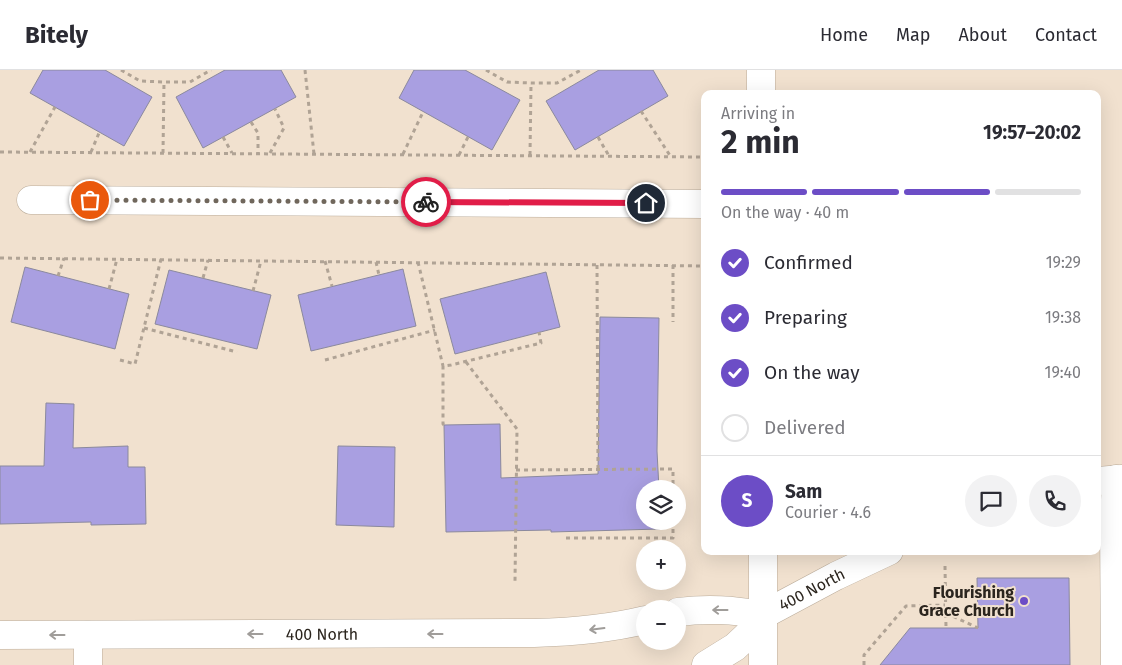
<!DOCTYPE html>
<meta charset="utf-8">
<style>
body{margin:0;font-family:"Fira Sans",sans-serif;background:#f2f2f3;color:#2b2b33;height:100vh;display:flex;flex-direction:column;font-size:19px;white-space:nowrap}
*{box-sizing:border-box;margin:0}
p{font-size:16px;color:#7c7c81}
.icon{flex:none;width:28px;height:28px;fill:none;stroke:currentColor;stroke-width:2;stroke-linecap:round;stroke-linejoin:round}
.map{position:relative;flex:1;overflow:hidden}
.drawer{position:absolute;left:701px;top:20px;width:400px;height:465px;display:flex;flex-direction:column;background:#fff;border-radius:10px;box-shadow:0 5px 20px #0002}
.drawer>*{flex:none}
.fabs{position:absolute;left:636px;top:410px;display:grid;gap:10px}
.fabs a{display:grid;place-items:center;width:50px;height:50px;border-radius:50%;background:#fff;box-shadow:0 5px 20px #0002;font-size:25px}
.pin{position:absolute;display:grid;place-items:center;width:42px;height:42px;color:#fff;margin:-21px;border:2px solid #fff;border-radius:50%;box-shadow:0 1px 5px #0007}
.courier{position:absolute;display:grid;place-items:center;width:50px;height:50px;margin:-25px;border:4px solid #e11d48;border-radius:50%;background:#fff;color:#222;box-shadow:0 1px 6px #0007}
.headline em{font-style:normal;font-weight:700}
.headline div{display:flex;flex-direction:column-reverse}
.headline{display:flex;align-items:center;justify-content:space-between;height:85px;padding:0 20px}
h1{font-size:32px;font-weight:700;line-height:38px}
.bar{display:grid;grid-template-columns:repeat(4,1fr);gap:8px 5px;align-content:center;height:60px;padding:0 20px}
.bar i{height:6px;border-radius:4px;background:#e1e1e2}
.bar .current{background:#6c4dc6}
.bar p{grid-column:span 4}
.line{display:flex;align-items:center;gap:12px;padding:0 20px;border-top:1px solid #e1e1e2}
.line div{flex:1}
.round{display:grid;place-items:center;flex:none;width:52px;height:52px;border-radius:26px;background:#f2f2f3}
ol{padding:0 20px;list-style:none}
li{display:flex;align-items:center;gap:15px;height:55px}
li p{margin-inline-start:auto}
li .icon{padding:5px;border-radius:50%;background:#6c4dc6;color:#fff;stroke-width:4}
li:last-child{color:#7c7c81}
li i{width:28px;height:28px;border:2px solid #e1e1e2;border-radius:50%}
header{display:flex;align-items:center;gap:30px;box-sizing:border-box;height:70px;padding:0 25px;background:#fff;border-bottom:1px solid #e1e1e2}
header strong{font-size:24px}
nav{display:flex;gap:28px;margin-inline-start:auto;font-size:18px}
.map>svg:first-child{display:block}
.building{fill:#a99fe1;stroke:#8b899d}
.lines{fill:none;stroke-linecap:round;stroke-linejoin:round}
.minor-casing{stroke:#bbac9a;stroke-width:29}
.major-casing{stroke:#bbac9a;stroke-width:29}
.path{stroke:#b0a395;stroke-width:3;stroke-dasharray:4 4;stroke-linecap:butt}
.minor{stroke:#fff;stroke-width:28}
.major{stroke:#fff;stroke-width:28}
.oneway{stroke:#a09d9a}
.done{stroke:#70675c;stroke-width:5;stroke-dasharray:0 9}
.route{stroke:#e11d48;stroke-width:6}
.poi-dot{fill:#6c4dc6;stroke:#f1e1cf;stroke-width:2}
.labels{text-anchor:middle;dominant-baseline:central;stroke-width:4;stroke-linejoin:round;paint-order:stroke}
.street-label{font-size:16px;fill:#2b251e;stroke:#f1e1cf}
.poi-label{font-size:16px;font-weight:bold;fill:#2b251e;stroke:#f1e1cf;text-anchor:end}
</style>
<header>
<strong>Bitely</strong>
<nav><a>Home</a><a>Map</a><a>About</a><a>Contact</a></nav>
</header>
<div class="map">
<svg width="1122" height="595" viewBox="0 0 1122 595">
<rect width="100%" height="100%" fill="#f1e1cf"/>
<!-- building -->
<path class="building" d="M43,0H105L152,27L124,76L30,23Z
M225,0H281L296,27L203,78L176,27Z
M414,0H465L520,30L492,80L399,28Z
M599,0H653L668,26L575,80L546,31Z
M25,197L129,224L115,279L11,252Z
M403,199L416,256L311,281L298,225Z
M169,200L271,225L257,279L155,254Z
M546,202L560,257L455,284L440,229Z
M600,247L659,248L657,381L659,419H645V451H660V459L551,462V460L446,462L444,355L500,354L501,408L598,404Z
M46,333L74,334L73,378L128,376V397H145L146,454L91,455V452L0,454V396H44Z
M338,376L395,377L394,457L336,455Z
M977,508H1069L1070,595H880L910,558H978Z"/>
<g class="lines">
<defs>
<path id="minor" d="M31,130L705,134
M88,565V595
M1115,595L1114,451L1116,409"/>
<g id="major">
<path d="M761,0V24"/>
<path d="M1098,411L1122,409"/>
<path d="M763,481V595"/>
<path d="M678,542C708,538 733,540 763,545"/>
<path id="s1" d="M0,565L534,563C571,562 608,559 645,550"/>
<path id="s2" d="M706,595L735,577L751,562L763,545L836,506L889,481"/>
</g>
</defs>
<!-- minor casing -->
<use href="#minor" class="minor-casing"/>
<!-- major casing -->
<use href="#major" class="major-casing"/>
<!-- path -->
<path class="path" d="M121,0L140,11L164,12H190L211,0
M305,0L314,84
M486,0L507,12L531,13H557L581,0
M641,41L671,87
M251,52L258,63V83
M223,67L232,83
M598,67L609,86
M0,82L705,87
M30,82L55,37
M91,82L99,63
M163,83L164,12
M270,83L284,58L275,39
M403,84L423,42
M459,85L468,67
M530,85L531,14
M0,188L705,196
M325,191L332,216
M376,192L379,205
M418,192L443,296
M597,195L598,399
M673,195V252
M58,206L64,188
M203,208L208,190
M109,219L117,189
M253,221L261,191
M144,258L237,282
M120,290L135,294L161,189
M325,290L435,260
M466,292L517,359L515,511
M444,355L443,354V296L451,295L541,273L539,262
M516,400L673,399V419
M566,468H673V451
M945,496L946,558
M946,543L978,558
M864,595V585L906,536L945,535"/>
<!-- minor -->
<use href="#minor" class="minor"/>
<!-- major -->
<use href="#major" class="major"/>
</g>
<!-- one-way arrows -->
<defs><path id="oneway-shaft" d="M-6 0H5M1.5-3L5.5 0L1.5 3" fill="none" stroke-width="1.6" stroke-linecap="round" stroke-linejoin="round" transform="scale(1.25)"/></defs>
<g class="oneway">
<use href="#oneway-shaft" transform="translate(720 540) rotate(180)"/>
<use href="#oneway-shaft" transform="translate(597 559) rotate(173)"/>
<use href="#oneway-shaft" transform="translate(255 564) rotate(180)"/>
<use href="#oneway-shaft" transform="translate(435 564) rotate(180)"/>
<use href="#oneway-shaft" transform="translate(57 565) rotate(180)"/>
</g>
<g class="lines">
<!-- done -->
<path class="done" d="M90,130L426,132"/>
<!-- route -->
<path class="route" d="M426,132L646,133"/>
</g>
<!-- markers -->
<circle class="poi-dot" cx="1024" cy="531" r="5"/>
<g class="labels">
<!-- street labels -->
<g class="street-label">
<text stroke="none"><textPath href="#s2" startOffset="132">400 North</textPath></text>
<text stroke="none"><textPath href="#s1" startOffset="322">400 North</textPath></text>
</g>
<!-- poi labels -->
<g class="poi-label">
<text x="1014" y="522">Flourishing<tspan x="1014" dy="18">Grace Church</tspan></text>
</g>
</g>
</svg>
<div class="fabs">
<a><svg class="icon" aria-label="layers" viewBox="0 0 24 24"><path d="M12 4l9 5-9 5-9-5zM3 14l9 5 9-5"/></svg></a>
<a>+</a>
<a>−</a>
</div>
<div class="pin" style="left:90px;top:130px;background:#ea580c"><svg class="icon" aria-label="bag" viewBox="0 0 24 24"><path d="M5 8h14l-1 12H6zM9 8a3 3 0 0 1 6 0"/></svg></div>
<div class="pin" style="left:646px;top:133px;background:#1f2937"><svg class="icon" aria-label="home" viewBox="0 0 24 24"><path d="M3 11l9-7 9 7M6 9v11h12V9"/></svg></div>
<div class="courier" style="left:426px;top:132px"><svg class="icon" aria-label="bike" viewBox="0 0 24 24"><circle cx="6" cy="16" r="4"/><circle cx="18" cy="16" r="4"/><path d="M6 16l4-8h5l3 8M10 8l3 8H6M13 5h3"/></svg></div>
<section class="drawer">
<div class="headline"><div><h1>2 min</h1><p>Arriving in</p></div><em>19:57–20:02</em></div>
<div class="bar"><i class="current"></i><i class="current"></i><i class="current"></i><i></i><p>On the way · 40 m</p></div>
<ol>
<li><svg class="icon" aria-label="check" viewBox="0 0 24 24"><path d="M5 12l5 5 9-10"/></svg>Confirmed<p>19:29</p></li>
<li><svg class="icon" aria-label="check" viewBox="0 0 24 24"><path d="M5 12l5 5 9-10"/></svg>Preparing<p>19:38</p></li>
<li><svg class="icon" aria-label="check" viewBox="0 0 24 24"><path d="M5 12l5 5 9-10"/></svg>On the way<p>19:40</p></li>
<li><i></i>Delivered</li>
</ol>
<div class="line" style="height:90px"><b class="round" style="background:#6c4dc6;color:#fff">S</b><div><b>Sam</b><p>Courier · 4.6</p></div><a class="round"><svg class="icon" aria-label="chat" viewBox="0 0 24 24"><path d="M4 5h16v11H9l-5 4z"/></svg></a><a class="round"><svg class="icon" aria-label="phone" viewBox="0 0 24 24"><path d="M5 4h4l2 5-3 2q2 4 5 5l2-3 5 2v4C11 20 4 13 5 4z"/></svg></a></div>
</section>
</div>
